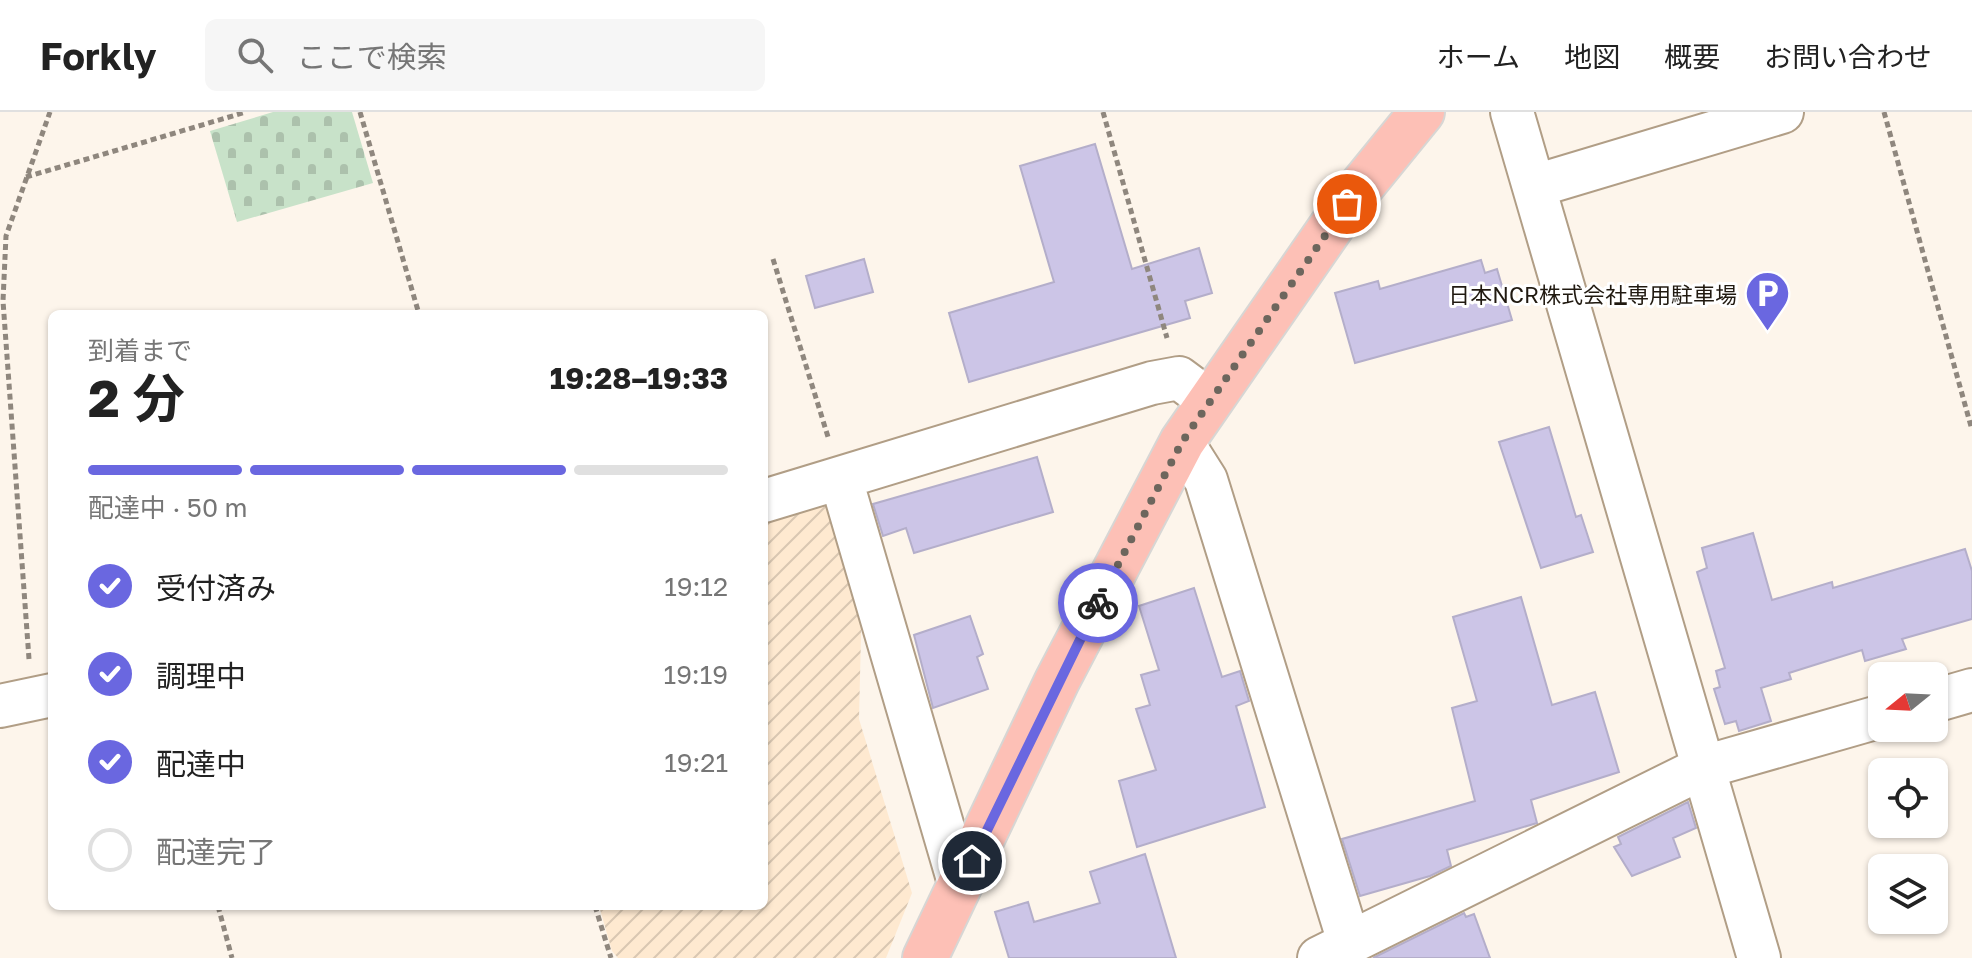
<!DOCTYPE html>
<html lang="ja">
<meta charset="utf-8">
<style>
body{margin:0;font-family:"Golos Text","Noto Sans JP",sans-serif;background:#f6f6f6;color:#222;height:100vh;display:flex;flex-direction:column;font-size:30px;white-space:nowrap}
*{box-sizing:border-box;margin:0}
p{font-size:26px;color:#767676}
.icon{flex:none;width:44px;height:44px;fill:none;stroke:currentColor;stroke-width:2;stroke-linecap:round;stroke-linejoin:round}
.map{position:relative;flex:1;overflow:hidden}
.side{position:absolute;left:48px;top:198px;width:720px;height:600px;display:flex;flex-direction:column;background:#fff;border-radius:12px;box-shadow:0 2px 6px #0004}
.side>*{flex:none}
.needle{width:52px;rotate:252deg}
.buttons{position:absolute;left:1868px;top:550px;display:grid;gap:16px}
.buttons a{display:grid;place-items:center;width:80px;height:80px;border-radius:12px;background:#fff;box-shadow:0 2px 6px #0004;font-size:40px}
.pin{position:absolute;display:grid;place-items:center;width:68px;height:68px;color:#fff;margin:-34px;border:4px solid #fff;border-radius:50%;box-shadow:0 2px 8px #0007}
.courier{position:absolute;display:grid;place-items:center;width:80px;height:80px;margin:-40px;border:6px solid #6a67e0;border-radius:50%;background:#fff;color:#222;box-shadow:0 2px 10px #0007}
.overview em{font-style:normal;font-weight:700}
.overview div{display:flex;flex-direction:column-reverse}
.overview{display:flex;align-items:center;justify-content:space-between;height:136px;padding:0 40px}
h1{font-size:52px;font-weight:700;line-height:60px}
.bar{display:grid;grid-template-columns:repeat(4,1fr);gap:12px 8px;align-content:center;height:96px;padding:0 40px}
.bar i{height:10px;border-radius:6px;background:#e0e0e0}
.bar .current{background:#6a67e0}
.bar p{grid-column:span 4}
ol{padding:0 40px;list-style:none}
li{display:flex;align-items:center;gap:24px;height:88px}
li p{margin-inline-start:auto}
li .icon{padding:8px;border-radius:50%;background:#6a67e0;color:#fff;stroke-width:4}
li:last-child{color:#767676}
li i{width:44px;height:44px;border:4px solid #e0e0e0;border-radius:50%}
header{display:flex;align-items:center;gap:48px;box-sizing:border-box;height:112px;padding:0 40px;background:#fff;border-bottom:2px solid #e0e0e0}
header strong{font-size:38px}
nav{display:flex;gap:44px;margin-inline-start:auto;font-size:28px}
.search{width:560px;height:72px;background:#f6f6f6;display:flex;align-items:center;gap:20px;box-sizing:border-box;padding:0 28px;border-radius:12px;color:#767676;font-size:30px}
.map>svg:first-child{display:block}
.industrial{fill:url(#industrial-furrows)}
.cemetery{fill:url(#cemetery-stones)}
.building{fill:#ccc5e7;stroke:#b4aeca;stroke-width:2}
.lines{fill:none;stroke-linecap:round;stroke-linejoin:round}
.minor-casing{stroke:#b19e86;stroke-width:46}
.primary-casing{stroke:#d7d6d4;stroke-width:48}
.path{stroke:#8f877e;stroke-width:5;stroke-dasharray:6 4;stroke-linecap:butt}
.minor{stroke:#fff;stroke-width:42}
.primary{stroke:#fdc0b6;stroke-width:44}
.done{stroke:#6d665d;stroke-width:8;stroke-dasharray:0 14.4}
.route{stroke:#6a67e0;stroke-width:10}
.labels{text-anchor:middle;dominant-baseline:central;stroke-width:6;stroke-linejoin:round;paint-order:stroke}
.poi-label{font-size:22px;fill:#201910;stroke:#fff;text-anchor:end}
</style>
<header>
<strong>Forkly</strong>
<div class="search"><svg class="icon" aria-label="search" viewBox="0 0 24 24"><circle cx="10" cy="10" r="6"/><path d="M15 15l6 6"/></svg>ここで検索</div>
<nav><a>ホーム</a><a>地図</a><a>概要</a><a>お問い合わせ</a></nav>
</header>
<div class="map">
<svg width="1972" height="846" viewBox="0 0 1972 846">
<defs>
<pattern id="industrial-furrows" width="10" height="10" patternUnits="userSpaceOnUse" patternTransform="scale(2)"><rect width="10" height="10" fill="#fee9d0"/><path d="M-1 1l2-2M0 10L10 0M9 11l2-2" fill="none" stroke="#d9c7b2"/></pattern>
<pattern id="cemetery-stones" width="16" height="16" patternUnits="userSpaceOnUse" patternTransform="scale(2)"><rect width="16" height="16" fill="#c8e2c9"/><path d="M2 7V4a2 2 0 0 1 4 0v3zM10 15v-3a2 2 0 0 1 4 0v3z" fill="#acc1ac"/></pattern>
</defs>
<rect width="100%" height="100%" fill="#fdf5eb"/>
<!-- industrial -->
<path class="industrial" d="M828,385L862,480L859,607L912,781L886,846H618L612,839L599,794H764V403Z"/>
<!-- cemetery -->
<path class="cemetery" d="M273,0H352L373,71L237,110L210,19Z"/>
<!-- building -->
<path class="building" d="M1095,32L1132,157L1199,136L1212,181L1185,189L1190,206L969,270L949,201L1054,170L1020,54Z
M864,147L873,180L815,196L806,164Z
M1481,148L1485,161L1497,157L1512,208L1355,251L1335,181L1378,169L1380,177Z
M1549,315L1576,405L1581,403L1593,440L1541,456L1499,330Z
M1037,345L1053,400L914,441L906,416L883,424L873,392Z
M1753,421L1772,488L1832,470L1833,476L1965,437L1972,459V507L1902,527L1906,537L1865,549L1862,538L1789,561L1791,567L1761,576L1771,609L1739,619L1736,609L1725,612L1714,577L1720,575L1716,559L1725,556L1697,460L1707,456L1702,436Z
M1194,476L1222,565L1240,559L1249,589L1236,594L1265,695L1137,735L1119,669L1156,658L1136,597L1150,593L1141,563L1159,558L1139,494Z
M1521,485L1552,593L1595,580L1619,660L1531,688L1537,711L1447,738L1451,754L1430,764L1360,784L1342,727L1475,689L1452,596L1477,589L1453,505Z
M970,504L983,542L977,545L988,577L933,596L914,523Z
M1688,690L1696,716L1673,726L1680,745L1632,764L1614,735L1621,732L1618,725Z
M1145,742L1176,846H1009L995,800L1028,790L1034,810L1100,791L1090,760Z
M1464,801L1466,805L1474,802L1490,846H1373Z"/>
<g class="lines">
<defs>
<path id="minor" d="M1512,0L1759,846
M1535,74L1782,0
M1182,330L1206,368L1349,830
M841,367L960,774
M764,389L1152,271L1179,266L1210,289
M1934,589L1972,578
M0,594L52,583
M1319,846L1704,655L1882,604"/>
<path id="primary" d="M925,846L1057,569L1182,330L1347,92L1422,0"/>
</defs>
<!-- minor casing -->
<use href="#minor" class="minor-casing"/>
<!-- primary casing -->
<use href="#primary" class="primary-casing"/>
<!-- path -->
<path class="path" d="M360,0L419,202
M1103,0L1167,226
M1884,0L1972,318
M26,65L246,0
M773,147L829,328
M29,547L3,189L6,124L50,0
M218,794L232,846
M595,794L611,846"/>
<!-- minor -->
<use href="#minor" class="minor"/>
<!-- primary -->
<use href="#primary" class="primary"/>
</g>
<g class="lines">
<!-- done -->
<path class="done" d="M1098,491L1182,330L1347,92"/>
<!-- route -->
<path class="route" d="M972,749L1098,491"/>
</g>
<!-- icons -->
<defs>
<symbol id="parking-pin" viewBox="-11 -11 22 30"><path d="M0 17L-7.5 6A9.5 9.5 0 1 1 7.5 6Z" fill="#6a67e0" stroke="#fff"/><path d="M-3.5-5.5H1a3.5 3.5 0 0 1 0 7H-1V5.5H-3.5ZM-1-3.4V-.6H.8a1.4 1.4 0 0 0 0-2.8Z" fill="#fff"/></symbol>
</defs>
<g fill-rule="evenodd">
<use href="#parking-pin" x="1742" y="156" width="51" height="69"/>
</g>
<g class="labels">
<!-- poi labels -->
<g class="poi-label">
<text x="1737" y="182">日本NCR株式会社専用駐車場</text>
</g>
</g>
</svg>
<div class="buttons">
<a><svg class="needle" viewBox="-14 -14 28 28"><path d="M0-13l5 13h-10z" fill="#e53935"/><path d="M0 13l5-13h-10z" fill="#767676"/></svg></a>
<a><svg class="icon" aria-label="locate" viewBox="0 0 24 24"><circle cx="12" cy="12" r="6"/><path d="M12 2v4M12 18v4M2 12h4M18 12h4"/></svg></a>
<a><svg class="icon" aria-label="layers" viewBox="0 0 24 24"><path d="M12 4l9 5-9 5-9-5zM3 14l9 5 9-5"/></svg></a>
</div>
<div class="pin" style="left:1347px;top:92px;background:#ea580c"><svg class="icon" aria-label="bag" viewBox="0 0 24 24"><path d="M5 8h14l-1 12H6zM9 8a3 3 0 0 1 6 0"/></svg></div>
<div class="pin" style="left:972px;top:749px;background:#1f2937"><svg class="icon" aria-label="home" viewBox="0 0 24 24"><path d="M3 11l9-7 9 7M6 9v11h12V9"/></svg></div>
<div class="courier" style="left:1098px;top:491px"><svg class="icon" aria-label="bike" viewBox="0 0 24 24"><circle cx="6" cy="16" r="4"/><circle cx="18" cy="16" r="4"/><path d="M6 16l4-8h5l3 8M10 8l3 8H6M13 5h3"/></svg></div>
<section class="side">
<div class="overview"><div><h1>2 分</h1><p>到着まで</p></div><em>19:28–19:33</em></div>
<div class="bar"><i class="current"></i><i class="current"></i><i class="current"></i><i></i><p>配達中 · 50 m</p></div>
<ol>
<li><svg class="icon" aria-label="check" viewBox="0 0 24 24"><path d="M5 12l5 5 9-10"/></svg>受付済み<p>19:12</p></li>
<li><svg class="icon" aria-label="check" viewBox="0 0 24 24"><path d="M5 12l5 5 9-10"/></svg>調理中<p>19:19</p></li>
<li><svg class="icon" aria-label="check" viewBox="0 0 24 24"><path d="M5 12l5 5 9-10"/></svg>配達中<p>19:21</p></li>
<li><i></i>配達完了</li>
</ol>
</section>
</div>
